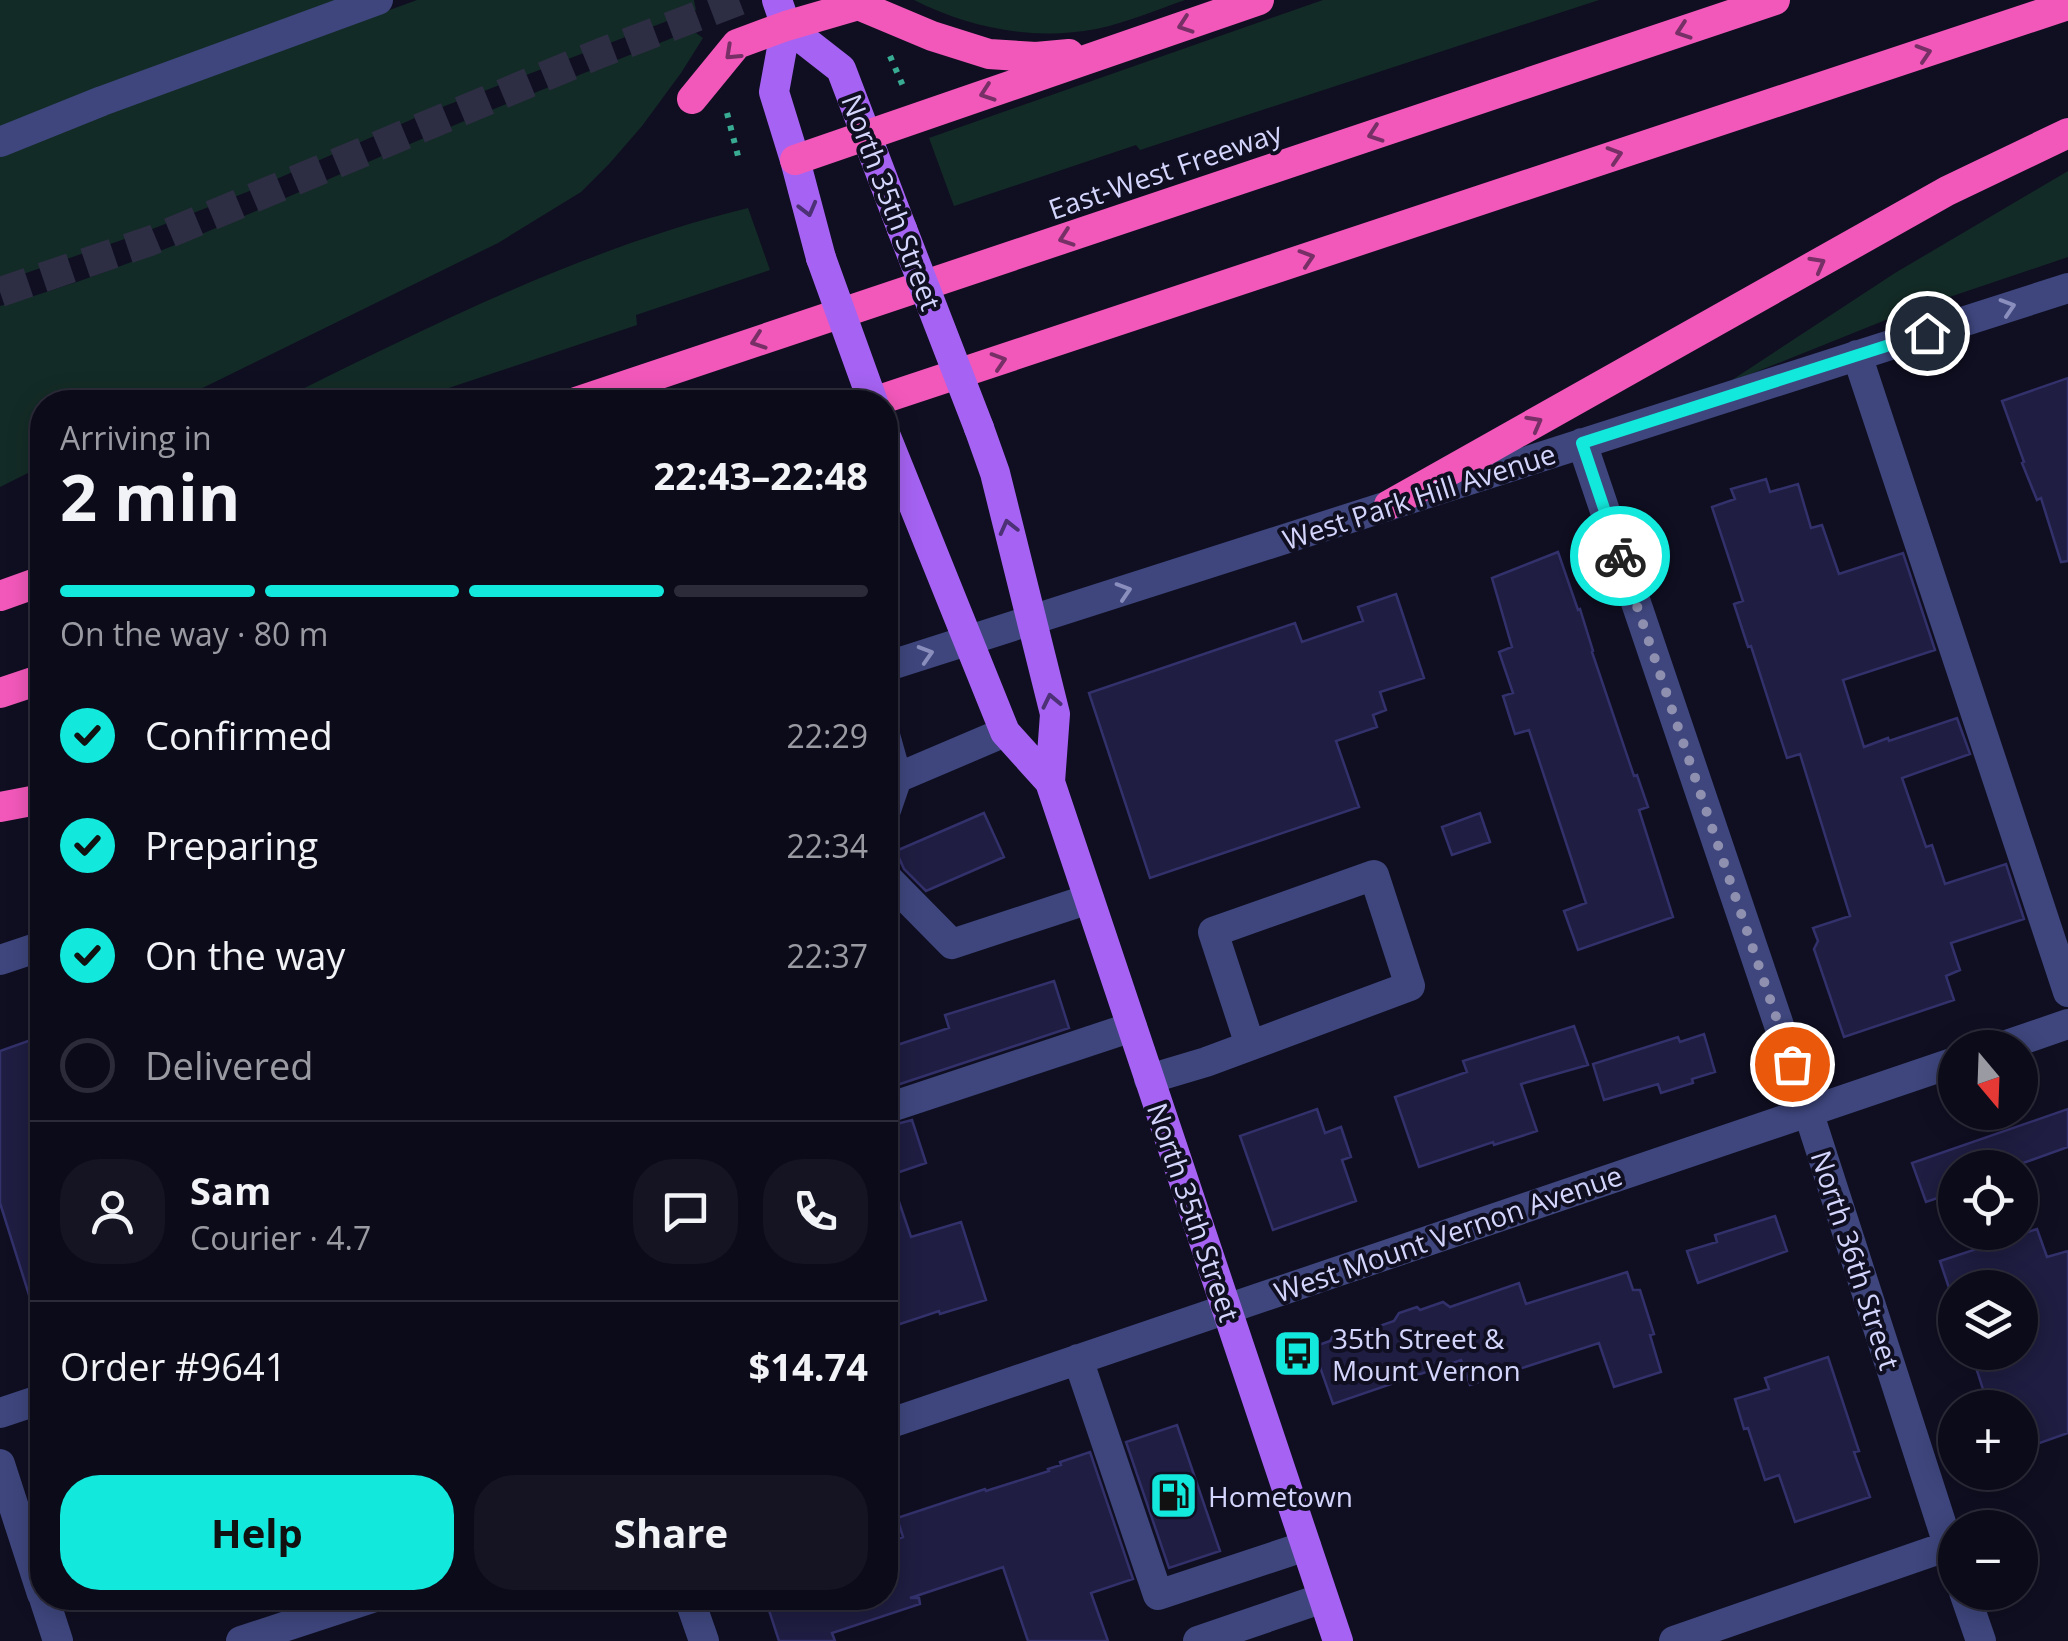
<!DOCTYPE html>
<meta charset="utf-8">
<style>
body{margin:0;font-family:"Open Sans",sans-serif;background:#151423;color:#f1f3f6;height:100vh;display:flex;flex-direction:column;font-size:38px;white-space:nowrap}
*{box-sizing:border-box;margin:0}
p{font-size:32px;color:#9a9ba2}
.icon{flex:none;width:55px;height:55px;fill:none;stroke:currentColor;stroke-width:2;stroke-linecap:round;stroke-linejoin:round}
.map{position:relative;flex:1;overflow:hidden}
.details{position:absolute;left:30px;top:390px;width:868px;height:1220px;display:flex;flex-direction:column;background:#0c0b1a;border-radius:40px;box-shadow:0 5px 25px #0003,0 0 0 2px #2c2b39}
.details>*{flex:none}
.needle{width:65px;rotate:161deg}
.buttons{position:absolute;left:1938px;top:1030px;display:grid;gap:20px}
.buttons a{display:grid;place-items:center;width:100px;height:100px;border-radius:50%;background:#0c0b1a;box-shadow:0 5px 25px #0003,0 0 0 2px #2c2b39;font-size:50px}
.pin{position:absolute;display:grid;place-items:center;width:85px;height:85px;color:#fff;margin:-42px;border:5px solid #fff;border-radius:50%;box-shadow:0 2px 10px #0007}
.courier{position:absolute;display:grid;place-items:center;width:100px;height:100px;margin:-50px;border:8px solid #13e8dc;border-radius:50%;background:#fff;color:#222;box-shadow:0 2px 12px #0007}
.summary em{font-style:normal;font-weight:700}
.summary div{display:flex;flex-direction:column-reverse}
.summary{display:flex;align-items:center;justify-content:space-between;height:170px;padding:0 30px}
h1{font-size:65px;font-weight:700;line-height:75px}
.bar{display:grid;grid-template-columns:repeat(4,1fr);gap:15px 10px;align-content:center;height:120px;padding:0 30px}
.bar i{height:12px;border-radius:8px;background:#2c2b39}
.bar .on{background:#13e8dc}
.bar p{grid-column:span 4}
.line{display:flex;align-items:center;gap:25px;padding:0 30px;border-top:2px solid #2c2b39}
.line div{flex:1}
.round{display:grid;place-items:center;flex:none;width:105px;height:105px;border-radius:40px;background:#151423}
ol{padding:0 30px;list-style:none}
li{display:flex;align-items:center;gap:30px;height:110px}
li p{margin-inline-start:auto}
li .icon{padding:10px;border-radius:50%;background:#13e8dc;color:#111;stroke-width:4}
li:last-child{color:#9a9ba2}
li i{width:55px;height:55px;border:5px solid #2c2b39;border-radius:50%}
.cta{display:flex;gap:20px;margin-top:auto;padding:20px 30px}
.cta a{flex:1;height:115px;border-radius:40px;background:#13e8dc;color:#111;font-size:40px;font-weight:700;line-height:115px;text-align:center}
.cta a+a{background:#151423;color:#f1f3f6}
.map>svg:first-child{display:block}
.green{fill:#132b26}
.building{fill:#1f1d41;stroke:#33316b;stroke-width:2.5}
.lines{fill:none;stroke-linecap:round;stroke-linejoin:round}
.minor-tunnel{stroke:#2d2d43;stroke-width:30;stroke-dasharray:30 15;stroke-linecap:butt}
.path{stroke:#38ab92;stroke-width:6;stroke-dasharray:5 8;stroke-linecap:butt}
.minor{stroke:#3e467d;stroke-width:30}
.major{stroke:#a663f3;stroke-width:30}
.highway{stroke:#f258ba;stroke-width:30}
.major-bridge{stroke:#a663f3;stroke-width:30}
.oneway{stroke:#763066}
.oneway2{stroke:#4c3176}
.oneway3{stroke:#898ebc}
.done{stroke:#8f90b0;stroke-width:10;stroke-dasharray:0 18}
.route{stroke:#13e8dc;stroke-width:12}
.labels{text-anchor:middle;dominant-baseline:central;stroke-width:8;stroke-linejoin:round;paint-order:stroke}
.street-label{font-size:28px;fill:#d4d5fc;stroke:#100f22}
.poi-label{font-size:28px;fill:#d4d5fc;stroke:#100f22;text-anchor:start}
</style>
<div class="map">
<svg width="2068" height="1641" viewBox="0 0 2068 1641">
<rect width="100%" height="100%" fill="#100f22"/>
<!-- green -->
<path class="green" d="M0,0H340L0,133Z
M417,0H694L696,10L424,114L247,192L142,233L0,282V152Z
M914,0H1185C1156,10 1126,23 1096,29C1033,41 970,28 914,0Z
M1323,0H1599L1140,150L1136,145L954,206L929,138Z
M692,30L703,38L681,73L642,126L609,164L581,192L498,243L174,402H42V466L0,487V306C149,264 288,195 431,135C517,99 605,65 692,30Z
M2068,171V257L1908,311L1726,384L1895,273Z
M748,208L770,270L636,315L637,325L407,402H276C429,327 581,249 748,208Z"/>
<!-- building -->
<path class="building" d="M2068,378V561L2061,562L2041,498L2037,500L2022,463L2024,462L2002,401Z
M1766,479L1770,492L1798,484L1811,528L1822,525L1839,574L1903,553L1935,650L1843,680L1864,747L1888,738L1889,741L1957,718L1970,754L1902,778L1926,847L1932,845L1945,884L2006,864L2024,919L1951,943L1960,970L1946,976L1954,1000L1844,1037L1814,949L1818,941L1813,928L1850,916L1800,754L1787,758L1751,646L1748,647L1734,604L1743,601L1712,507L1735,499L1731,489Z
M1558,552L1578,610L1580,609L1593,651L1592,652L1634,776L1637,775L1648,807L1639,810L1673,917L1578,950L1564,911L1586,903L1529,730L1515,734L1503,696L1513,693L1499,652L1512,647L1492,578Z
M1396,594L1424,678L1380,692L1386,710L1373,715L1377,727L1336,741L1359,807L1150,878L1089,693L1295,623L1302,642L1363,621L1358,607Z
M984,813L1004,857L926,891L904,869L896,851Z
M1480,813L1490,842L1452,855L1442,827Z
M1054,981L1069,1028L885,1089V1049L949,1028L945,1015Z
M1574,1026L1588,1065L1521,1084L1537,1131L1494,1145L1493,1142L1419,1167L1395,1097L1467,1072L1463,1061Z
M1704,1034L1715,1072L1692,1079L1693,1083L1661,1093L1658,1084L1604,1100L1593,1064L1678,1037L1680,1042Z
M42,1036V1313L35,1314L0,1203V1051Z
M1317,1109L1325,1133L1341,1127L1351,1157L1342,1160L1356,1201L1273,1230L1240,1136Z
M2068,1109V1147L2009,1168H1955V1192L1926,1202L1912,1163Z
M912,1120L926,1163L885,1177V1127Z
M891,1178L911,1237L961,1222L986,1300L940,1314L939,1311L885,1329V1179Z
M1775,1216L1787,1251L1698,1283L1687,1251L1717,1242L1715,1235Z
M2037,1229L2047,1257L2068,1251V1433L2020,1450V1408H1989L1971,1352H2020V1288H1949L1940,1261Z
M1627,1272L1633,1290H1640L1654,1334L1650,1335L1661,1372L1614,1387L1599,1343L1470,1385L1461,1360L1333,1404L1313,1347L1330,1341L1334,1334L1353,1329L1360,1333L1394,1321L1399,1313L1417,1307L1420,1310L1443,1302L1450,1307L1519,1283L1526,1304Z
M1828,1357L1859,1451L1854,1452L1870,1497L1795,1522L1779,1475L1765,1480L1748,1428L1744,1429L1735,1399L1769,1389L1765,1378Z
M1177,1425L1220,1551L1169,1568L1126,1442Z
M1090,1452L1133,1579L1091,1593L1108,1641H1028L1003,1567L910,1598H919L920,1604L832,1633L835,1641H779L765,1598H885V1544L903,1537L897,1518L985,1489L986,1491L1049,1471L1048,1469L1061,1465L1060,1462Z"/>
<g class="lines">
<!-- minor-tunnel -->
<path class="minor-tunnel" d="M0,292L150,241L598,54L740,0"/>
<!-- path -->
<path class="path" d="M890,56L903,86
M727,113L738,156"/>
<!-- minor -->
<path class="minor" d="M0,142L102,101L378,0
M1857,355L2068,992
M1582,443L1808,1111L1955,1566
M885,667L2068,288
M885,735L897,778L1005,732
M885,778H897L885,813
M885,876L952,944L1089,899
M0,960L42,946
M1998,1048L2068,1024
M1149,1079L1206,1062L1410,986L1374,875L1213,932L1250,1045
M885,1109L1132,1027
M1078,1359L1158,1595L1306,1546
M0,1413L42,1399
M885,1425L1955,1062
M0,1464L42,1594
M1964,1592L1981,1641
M44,1598L58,1641
M689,1598L704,1641
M241,1641L372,1598
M1198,1641L1323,1598
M1674,1641L1948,1546"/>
<!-- major -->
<path class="major" d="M777,0L786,26L774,92L795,160L821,258
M786,26L841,69L902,229
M979,428L995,473L1055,714L1050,782L1338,1641
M885,434L1005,732L1050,782"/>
<!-- highway -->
<path class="highway" d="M692,99L737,44L786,26L858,5L932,36L989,54L1036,57L1069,54
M795,160L1259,0
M576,402L1775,0
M873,402L2068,5
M1389,505L1947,191L2068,133
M0,596L42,581
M0,693L42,679
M0,807L42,799"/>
<!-- major-bridge -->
<path class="major-bridge" d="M902,229L979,428
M821,258L873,402"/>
</g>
<!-- one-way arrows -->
<defs><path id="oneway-chevron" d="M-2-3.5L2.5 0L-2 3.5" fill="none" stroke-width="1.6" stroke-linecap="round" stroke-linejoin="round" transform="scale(2.5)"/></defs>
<g class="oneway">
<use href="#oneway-chevron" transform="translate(1185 25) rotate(161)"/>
<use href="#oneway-chevron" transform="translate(1683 31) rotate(161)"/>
<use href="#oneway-chevron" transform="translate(732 53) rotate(137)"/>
<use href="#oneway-chevron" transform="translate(1924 53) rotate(-18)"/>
<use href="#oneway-chevron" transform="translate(987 93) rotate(161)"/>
<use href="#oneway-chevron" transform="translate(1375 134) rotate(161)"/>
<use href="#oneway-chevron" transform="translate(1615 155) rotate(-18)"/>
<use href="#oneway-chevron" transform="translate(1066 238) rotate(161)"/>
<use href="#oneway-chevron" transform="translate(1307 258) rotate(-18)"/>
<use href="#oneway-chevron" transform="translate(1818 264) rotate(-29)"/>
<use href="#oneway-chevron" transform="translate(758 341) rotate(161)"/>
<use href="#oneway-chevron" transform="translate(999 361) rotate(-18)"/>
<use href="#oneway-chevron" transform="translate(1535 423) rotate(-29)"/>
</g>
<g class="oneway2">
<use href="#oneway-chevron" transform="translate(808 209) rotate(75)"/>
<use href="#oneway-chevron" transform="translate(1008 527) rotate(-104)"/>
<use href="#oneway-chevron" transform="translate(1051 701) rotate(-102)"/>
</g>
<g class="oneway3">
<use href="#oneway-chevron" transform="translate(2008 307) rotate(-18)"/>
<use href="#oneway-chevron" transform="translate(1124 591) rotate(-18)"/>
<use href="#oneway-chevron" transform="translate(926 654) rotate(-17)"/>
</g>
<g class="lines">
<!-- done -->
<path class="done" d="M1620,556L1792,1064"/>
<!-- route -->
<path class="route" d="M1620,556L1582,443L1927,333"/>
</g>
<!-- icons -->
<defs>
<symbol id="bus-square" viewBox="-11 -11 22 22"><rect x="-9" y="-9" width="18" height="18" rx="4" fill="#13e8dc" stroke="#100f22"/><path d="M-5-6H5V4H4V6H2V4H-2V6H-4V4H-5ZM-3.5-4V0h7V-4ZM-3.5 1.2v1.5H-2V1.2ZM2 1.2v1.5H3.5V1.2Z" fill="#111"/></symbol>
<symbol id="fuel-square" viewBox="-11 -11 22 22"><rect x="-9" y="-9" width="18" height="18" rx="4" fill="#13e8dc" stroke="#100f22"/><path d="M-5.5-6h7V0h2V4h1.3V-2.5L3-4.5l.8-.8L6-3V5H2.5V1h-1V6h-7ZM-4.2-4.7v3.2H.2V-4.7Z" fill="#111"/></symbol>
</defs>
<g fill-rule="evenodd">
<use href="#bus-square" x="1270" y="1326" width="55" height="55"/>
<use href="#fuel-square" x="1146" y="1468" width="55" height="55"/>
</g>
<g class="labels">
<!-- street labels -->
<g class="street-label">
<text transform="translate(1165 170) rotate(-19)">East-West Freeway</text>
<text transform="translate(892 202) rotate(69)">North 35th Street</text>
<text transform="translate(1419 496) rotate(-18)">West Park Hill Avenue</text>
<text transform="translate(1194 1212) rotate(71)">North 35th Street</text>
<text transform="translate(1448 1233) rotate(-19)">West Mount Vernon Avenue</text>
<text transform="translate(1856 1260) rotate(72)">North 36th Street</text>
</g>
<!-- poi labels -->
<g class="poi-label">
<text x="1332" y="1338">35th Street &amp;<tspan x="1332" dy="32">Mount Vernon</tspan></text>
<text x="1208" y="1496">Hometown</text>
</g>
</g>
</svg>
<div class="buttons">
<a><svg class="needle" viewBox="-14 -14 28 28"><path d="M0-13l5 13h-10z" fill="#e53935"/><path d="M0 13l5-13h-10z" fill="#9a9ba2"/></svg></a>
<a><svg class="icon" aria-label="locate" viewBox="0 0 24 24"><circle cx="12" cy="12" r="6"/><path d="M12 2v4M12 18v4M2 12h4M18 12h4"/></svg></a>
<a><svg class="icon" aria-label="layers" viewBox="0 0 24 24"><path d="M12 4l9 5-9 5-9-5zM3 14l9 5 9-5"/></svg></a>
<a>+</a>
<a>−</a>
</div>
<div class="pin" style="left:1792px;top:1064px;background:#ea580c"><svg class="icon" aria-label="bag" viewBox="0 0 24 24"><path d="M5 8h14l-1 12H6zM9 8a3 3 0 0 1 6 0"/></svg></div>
<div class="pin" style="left:1927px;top:333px;background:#1f2937"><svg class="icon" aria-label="home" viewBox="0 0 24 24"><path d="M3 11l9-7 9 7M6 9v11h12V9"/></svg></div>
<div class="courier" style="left:1620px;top:556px"><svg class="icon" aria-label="bike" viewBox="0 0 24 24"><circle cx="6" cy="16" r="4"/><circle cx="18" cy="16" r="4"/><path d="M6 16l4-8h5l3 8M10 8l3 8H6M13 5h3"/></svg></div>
<section class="details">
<div class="summary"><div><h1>2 min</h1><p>Arriving in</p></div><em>22:43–22:48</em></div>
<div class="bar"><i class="on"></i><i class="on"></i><i class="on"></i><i></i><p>On the way · 80 m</p></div>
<ol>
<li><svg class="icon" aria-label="check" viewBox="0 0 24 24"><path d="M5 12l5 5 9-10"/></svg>Confirmed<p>22:29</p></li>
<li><svg class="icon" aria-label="check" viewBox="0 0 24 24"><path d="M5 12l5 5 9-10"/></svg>Preparing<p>22:34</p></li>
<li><svg class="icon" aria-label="check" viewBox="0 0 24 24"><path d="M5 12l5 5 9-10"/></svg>On the way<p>22:37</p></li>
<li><i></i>Delivered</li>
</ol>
<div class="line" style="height:180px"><a class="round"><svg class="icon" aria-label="person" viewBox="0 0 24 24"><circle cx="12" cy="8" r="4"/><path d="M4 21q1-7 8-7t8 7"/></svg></a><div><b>Sam</b><p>Courier · 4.7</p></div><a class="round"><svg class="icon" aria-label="chat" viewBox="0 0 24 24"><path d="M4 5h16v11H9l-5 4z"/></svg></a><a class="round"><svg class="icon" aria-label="phone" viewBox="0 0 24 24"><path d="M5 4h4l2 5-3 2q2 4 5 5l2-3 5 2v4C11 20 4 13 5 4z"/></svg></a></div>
<div class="line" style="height:130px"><div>Order #9641</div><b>$14.74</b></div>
<div class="cta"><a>Help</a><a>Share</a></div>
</section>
</div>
